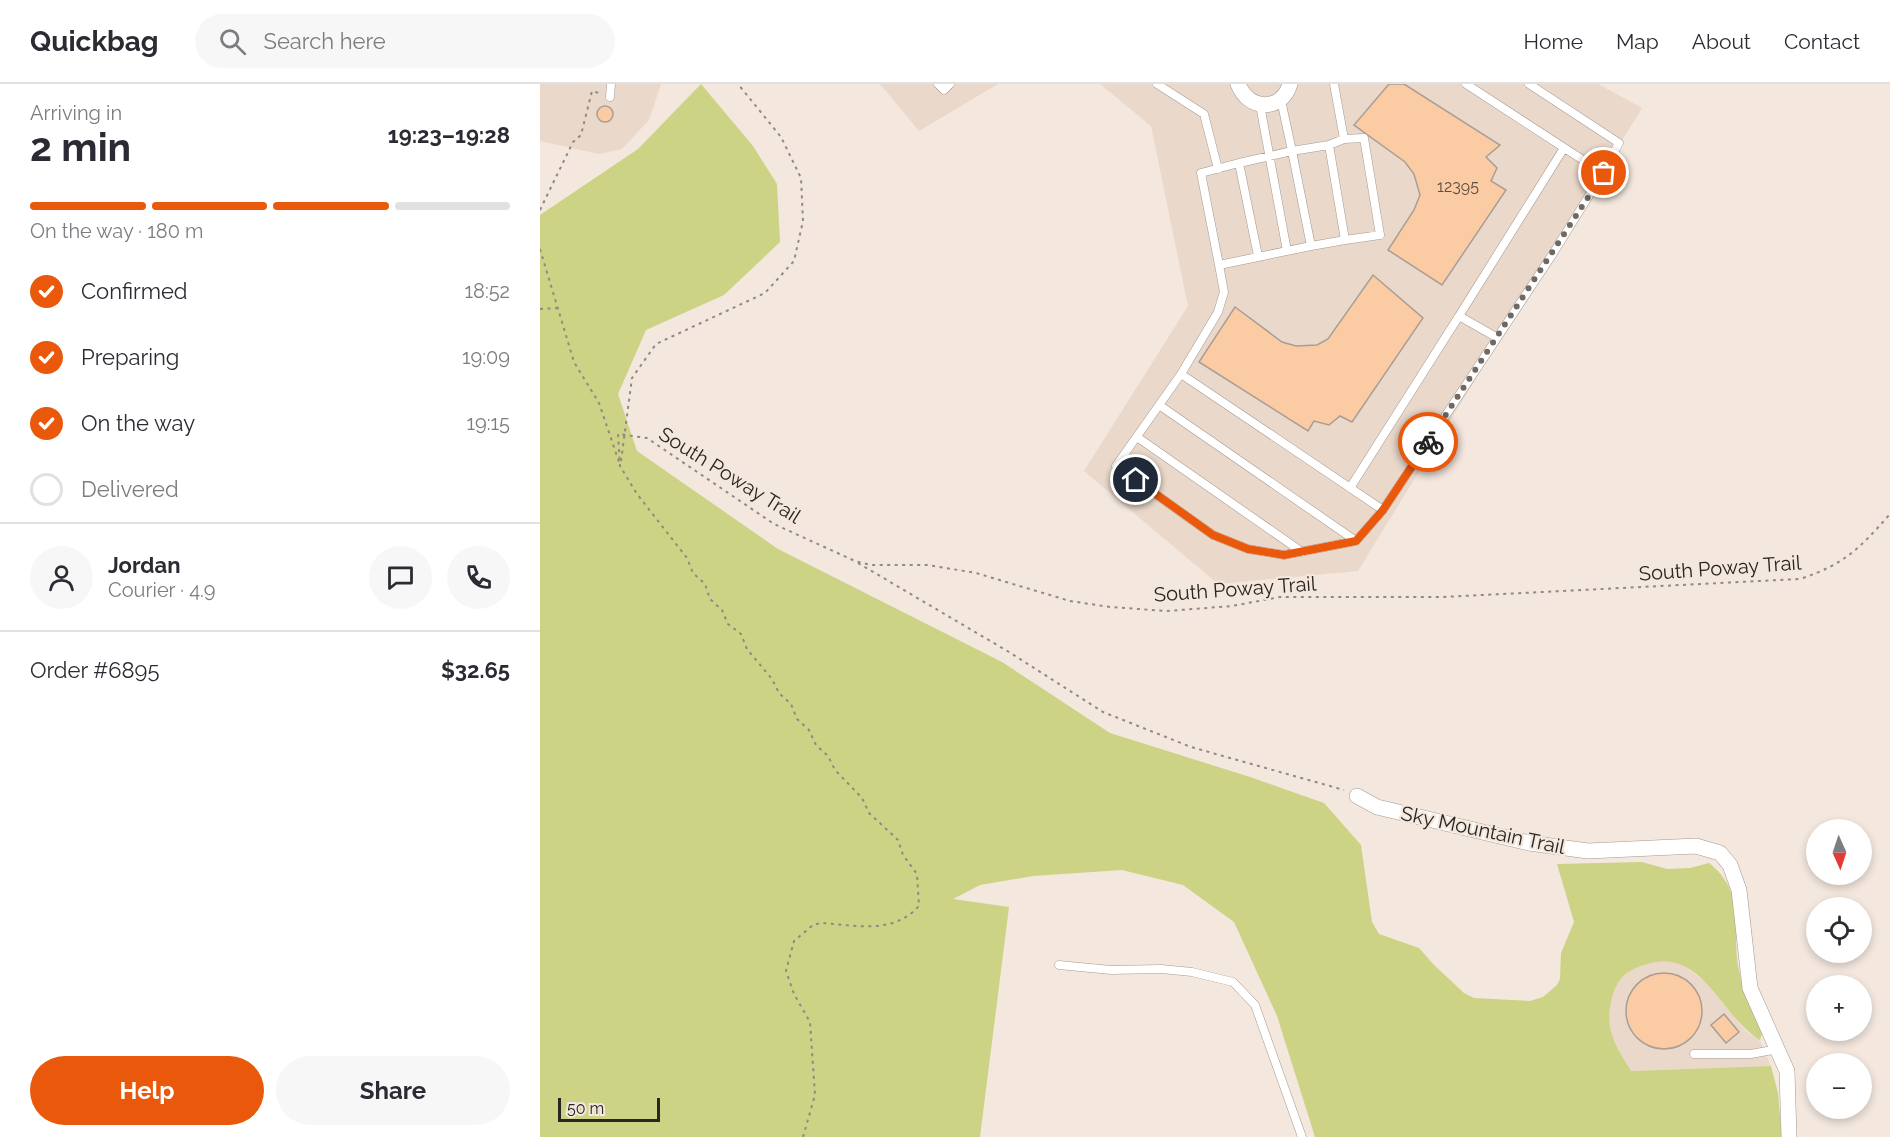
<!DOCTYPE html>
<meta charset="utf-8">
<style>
body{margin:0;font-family:Raleway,sans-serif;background:#f7f7f7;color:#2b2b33;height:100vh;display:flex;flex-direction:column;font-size:22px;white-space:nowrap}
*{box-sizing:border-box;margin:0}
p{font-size:20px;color:#7c7c81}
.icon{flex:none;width:33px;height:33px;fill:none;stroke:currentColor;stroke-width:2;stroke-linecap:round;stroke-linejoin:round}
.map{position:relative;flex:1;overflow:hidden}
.drawer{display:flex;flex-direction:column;background:#fff;width:540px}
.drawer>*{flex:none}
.needle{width:39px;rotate:177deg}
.controls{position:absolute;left:1266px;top:735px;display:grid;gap:12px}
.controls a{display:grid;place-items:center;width:66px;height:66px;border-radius:50%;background:#fff;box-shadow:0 3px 9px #0003;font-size:30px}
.scale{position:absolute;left:18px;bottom:15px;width:102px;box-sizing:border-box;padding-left:6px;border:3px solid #292521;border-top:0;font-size:16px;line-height:21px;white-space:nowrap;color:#292521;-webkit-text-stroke:4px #f3e7de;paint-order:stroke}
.pin{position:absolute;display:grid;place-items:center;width:51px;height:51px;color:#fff;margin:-26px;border:3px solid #fff;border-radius:50%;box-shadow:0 2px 6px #0007}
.courier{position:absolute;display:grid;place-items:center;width:60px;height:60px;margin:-30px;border:4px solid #ea580c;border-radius:50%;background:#fff;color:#222;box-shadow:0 2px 8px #0007}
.head em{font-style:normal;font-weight:700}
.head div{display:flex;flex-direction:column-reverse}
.head{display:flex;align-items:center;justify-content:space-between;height:102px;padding:0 30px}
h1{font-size:39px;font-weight:700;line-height:45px}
.bar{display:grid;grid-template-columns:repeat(4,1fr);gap:9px 6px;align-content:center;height:72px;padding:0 30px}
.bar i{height:8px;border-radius:4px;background:#e1e1e2}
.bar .current{background:#ea580c}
.bar p{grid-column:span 4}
.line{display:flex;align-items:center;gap:15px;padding:0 30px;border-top:2px solid #e1e1e2}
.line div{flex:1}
.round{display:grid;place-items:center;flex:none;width:63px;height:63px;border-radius:32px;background:#f7f7f7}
ol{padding:0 30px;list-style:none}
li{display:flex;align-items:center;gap:18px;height:66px}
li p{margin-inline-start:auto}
li .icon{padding:6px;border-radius:50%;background:#ea580c;color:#fff;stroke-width:4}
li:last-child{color:#7c7c81}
li i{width:33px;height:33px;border:3px solid #e1e1e2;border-radius:50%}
.cta{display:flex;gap:12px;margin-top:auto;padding:12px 30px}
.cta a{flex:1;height:69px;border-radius:36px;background:#ea580c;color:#fff;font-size:24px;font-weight:700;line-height:69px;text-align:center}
.cta a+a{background:#f7f7f7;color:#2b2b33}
header{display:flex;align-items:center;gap:36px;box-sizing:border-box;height:84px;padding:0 30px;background:#fff;border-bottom:2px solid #e1e1e2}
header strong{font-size:28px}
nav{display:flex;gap:33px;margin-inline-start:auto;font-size:21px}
.search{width:420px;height:54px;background:#f7f7f7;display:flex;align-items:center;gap:15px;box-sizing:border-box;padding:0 21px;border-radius:33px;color:#7c7c81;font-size:22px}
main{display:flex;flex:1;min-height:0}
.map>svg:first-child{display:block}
.built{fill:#ead8cb}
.green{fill:#ccd384}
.building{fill:#fbcba4;stroke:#a99d95;stroke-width:1.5}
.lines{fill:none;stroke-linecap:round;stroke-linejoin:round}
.service-casing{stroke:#a49990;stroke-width:9}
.minor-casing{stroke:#a49990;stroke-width:16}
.path{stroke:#918983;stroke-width:2;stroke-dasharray:3 4.5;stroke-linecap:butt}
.service{stroke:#fff;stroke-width:8}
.minor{stroke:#fff;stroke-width:15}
.done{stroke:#706963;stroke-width:6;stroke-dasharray:0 10.8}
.route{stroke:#ea580c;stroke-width:8}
.labels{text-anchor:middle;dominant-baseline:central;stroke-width:4.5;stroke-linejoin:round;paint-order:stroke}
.number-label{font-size:16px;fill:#5e4e42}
.street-label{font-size:20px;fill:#292521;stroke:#f3e7de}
</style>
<header>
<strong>Quickbag</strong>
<div class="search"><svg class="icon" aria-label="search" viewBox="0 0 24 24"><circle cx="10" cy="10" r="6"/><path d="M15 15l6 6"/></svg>Search here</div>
<nav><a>Home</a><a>Map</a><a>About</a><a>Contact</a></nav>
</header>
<main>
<section class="drawer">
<div class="head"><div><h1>2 min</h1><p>Arriving in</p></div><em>19:23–19:28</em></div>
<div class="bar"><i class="current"></i><i class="current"></i><i class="current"></i><i></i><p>On the way · 180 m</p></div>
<ol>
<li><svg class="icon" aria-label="check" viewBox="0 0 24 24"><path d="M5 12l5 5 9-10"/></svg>Confirmed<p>18:52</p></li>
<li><svg class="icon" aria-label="check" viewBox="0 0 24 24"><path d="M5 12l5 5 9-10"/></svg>Preparing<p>19:09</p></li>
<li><svg class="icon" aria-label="check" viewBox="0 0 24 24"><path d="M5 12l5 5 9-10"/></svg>On the way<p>19:15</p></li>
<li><i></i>Delivered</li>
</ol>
<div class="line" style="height:108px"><a class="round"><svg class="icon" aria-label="person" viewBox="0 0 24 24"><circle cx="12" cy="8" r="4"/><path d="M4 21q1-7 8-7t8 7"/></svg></a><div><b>Jordan</b><p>Courier · 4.9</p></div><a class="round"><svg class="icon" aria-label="chat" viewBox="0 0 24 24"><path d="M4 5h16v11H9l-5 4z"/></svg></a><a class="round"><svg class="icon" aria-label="phone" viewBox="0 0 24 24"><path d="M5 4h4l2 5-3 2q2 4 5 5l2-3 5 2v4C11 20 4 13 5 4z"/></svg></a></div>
<div class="line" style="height:78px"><div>Order #6895</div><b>$32.65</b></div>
<div class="cta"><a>Help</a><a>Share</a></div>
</section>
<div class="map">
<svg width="1350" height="1053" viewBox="0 0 1350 1053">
<rect width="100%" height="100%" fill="#f3e7de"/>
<!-- built -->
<path class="built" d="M0,0H121L109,36L82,65L59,70L0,57Z
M340,0H458L379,47Z
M560,0H1058L1102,24L818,487L678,500L544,387L648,222L611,42Z
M1126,877L1141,880L1165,897L1207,948L1219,955L1231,982L1090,987L1073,958L1068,929L1072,913L1078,897L1092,885L1111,878Z"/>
<!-- green -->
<path class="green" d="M161,0L213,62L237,100L240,158L184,211L106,246L78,310L97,367L238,465L462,578L570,649L710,693L784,719L821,761L832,838L839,850L879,864L894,881L924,909L934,914L990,917L1003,913L1017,901L1020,895L1021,869L1034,838L1017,780L1102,778L1127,785L1150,784L1169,779C1207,809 1191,845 1199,886C1203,908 1212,926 1223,946L1220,956C1178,930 1162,859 1101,882C1086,887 1078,895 1073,910C1063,942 1074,960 1091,987L1231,982L1238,1009L1242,1053H775L737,932L694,838L643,801L582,786L493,792L440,801L413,815L469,823L440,1053H0V131L98,65Z"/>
<!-- building -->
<path class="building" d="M849,0H864L960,61L946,73L957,84L951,97L966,106L902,201L848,166L874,126L880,111L874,90L865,78L814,41Z
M57 30a8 8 0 1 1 16 0a8 8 0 1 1-16 0Z
M833,191L883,234L812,338L800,332L789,341L774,337L768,347L659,278L695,223L742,258L756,262L777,261L788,255Z
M1086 927a38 38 0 1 1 76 0a38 38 0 1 1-76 0Z
M1184,930L1199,948L1186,959L1171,941Z"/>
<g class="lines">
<defs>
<path id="service" d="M398,0L404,6L410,0
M617,0L664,30L678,85
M794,0L804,55
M926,0L1063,89
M70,13L71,0
M720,21L747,167
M824,54L840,151L805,156L789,61L804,55Z
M789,61L752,67L771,162L805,156
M699,79L661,89L679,181L771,162
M718,172L699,79L752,67L741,16
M956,253L919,232L1024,64
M641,290L576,382L673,451L708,465L744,471L816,457L843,426L641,290L678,228L684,208L679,181
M619,321L816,457
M597,353L762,468
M810,404L919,232
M843,426L1014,168L1063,89L1079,59L989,0
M519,881L571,886L621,885L652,888L693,898L715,921L762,1053
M1154,970H1211L1238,965"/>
<path id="minor" d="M698,0C708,27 742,28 750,0
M817,712L837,723L989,759L1048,767L1156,762L1180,769L1190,781L1199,806L1210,904L1247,987L1249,1053"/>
</defs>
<!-- service casing -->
<use href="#service" class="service-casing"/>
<!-- minor casing -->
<use href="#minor" class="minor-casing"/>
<!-- path -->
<path class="path" d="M0,126L33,58L41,51L52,7L59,9
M0,165L34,278L59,319L79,378
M0,225L18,224
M81,377L92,294L116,260L225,209L254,177L263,137L261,94L241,53L198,0
M318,479L469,568L563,628L651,663L804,706
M263,1053L275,1011L270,938L254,910L246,887L254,857L273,841L281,839C316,841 353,851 379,822L377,790L363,771L358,756L329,729L322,714L295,686L288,672L276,661L269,646L257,635L251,620L239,609L232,595L207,565L201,550L188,540L182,526L170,515L165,500L153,489L147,474L97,410L80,382L78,350L107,354L234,440L315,477L331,481H388L436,489L530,517L570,523L627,527L692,522L740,513H902L1260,495C1305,480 1319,465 1350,430"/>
<!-- service -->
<use href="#service" class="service"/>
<!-- minor -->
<use href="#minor" class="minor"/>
</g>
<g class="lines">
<!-- done -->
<path class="done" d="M888,358L1064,89"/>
<!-- route -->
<path class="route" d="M596,396L673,451L708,465L744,471L816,457L843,426L888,358"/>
</g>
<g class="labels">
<!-- number labels -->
<g class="number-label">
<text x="918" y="102">12395</text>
</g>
<!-- street labels -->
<g class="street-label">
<text transform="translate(190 391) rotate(32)">South Poway Trail</text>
<text transform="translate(1180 484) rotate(-4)">South Poway Trail</text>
<text transform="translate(695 505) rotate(-4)">South Poway Trail</text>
<text transform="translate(943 746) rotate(12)">Sky Mountain Trail</text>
</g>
</g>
</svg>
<div class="controls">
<a><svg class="needle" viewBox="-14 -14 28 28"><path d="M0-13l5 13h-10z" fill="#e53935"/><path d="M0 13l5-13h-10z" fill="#7c7c81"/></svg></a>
<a><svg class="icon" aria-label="locate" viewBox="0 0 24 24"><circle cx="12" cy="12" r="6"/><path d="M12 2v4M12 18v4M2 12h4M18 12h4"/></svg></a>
<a>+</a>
<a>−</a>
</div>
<div class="scale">50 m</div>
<div class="pin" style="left:1064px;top:89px;background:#ea580c"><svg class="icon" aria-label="bag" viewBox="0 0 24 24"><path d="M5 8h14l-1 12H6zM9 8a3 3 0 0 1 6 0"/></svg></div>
<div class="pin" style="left:596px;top:396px;background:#1f2937"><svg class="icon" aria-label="home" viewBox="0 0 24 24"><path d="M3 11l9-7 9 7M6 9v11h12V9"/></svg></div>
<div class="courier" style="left:888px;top:358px"><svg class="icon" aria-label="bike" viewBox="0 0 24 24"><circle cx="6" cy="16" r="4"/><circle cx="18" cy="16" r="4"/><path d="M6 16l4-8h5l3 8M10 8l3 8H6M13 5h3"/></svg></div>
</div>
</main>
